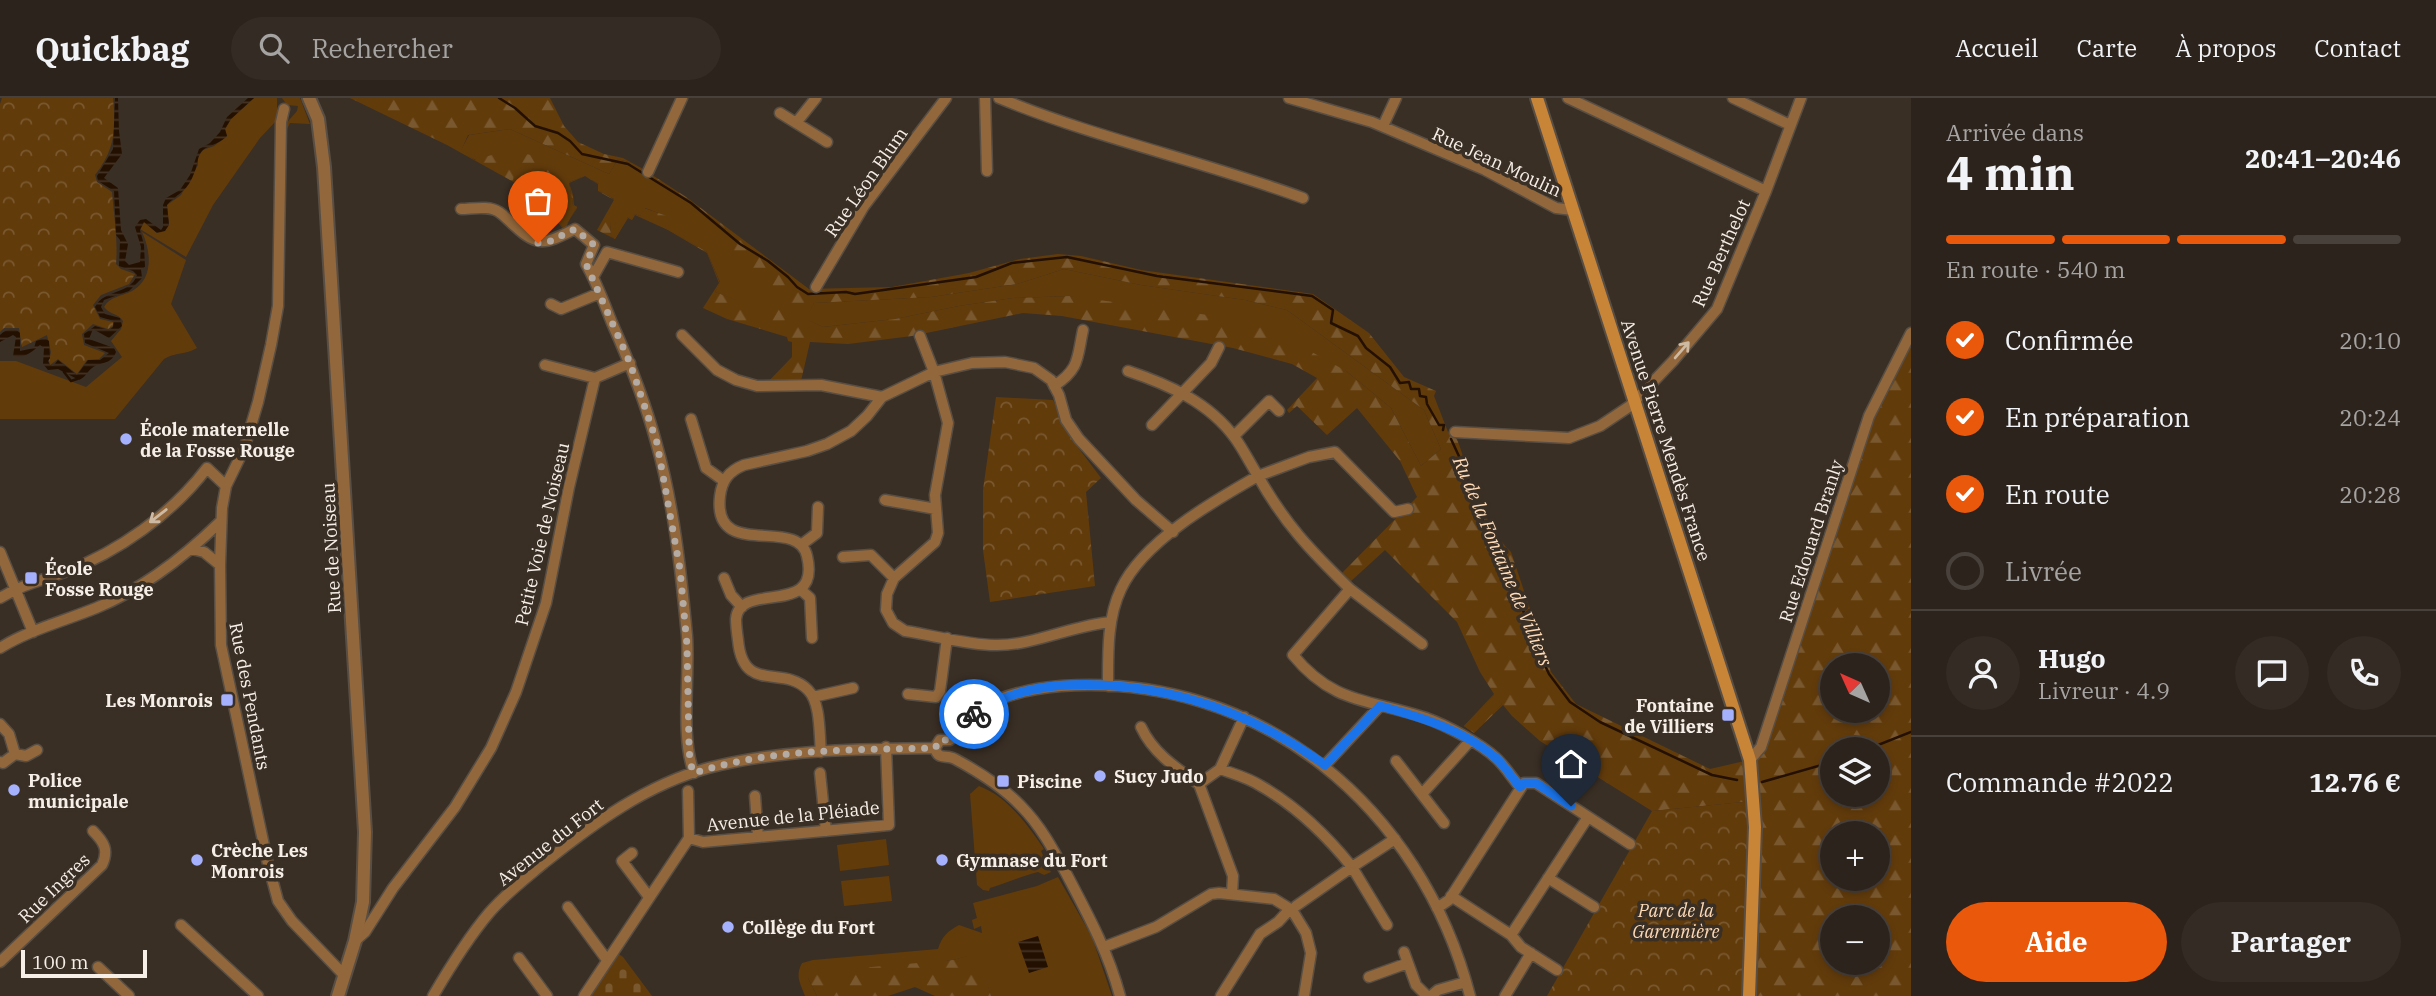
<!DOCTYPE html>
<html lang="fr">
<meta charset="utf-8">
<style>
body{margin:0;font-family:"IBM Plex Serif",serif;background:#342b25;color:#f1f3f6;height:100vh;display:flex;flex-direction:column;font-size:26px;white-space:nowrap}
*{box-sizing:border-box;margin:0}
p{font-size:23px;color:#a6a4a3}
.icon{flex:none;width:38px;height:38px;fill:none;stroke:currentColor;stroke-width:2;stroke-linecap:round;stroke-linejoin:round}
.map{position:relative;flex:1;overflow:hidden}
.sheet{display:flex;flex-direction:column;background:#2c231c;width:525px}
.sheet>*{flex:none}
.needle{width:46px;rotate:315deg}
.tools{position:absolute;left:1820px;top:555px;display:grid;gap:14px}
.tools a{display:grid;place-items:center;width:70px;height:70px;border-radius:50%;background:#2c231c;box-shadow:0 4px 10px #0003,0 0 0 2px #48403b;font-size:35px}
.scale{position:absolute;left:21px;bottom:18px;width:126px;box-sizing:border-box;padding-left:7px;border:4px solid #f6efe8;border-top:0;font-size:19px;line-height:24px;white-space:nowrap;color:#f6efe8;-webkit-text-stroke:5px #3a2f25;paint-order:stroke}
.pin{position:absolute;display:grid;place-items:center;width:60px;height:60px;color:#fff;margin:-72px -30px;border-radius:50% 50% 50% 0;rotate:-45deg;box-shadow:0 0 7px #0007}
.pin .icon{rotate:45deg}
.courier{position:absolute;display:grid;place-items:center;width:70px;height:70px;margin:-35px;border:5px solid #1a73e8;border-radius:50%;background:#fff;color:#222;box-shadow:0 2px 9px #0007}
.overview em{font-style:normal;font-weight:700}
.overview div{display:flex;flex-direction:column-reverse}
.overview{display:flex;align-items:center;justify-content:space-between;height:119px;padding:0 35px}
h1{font-size:46px;font-weight:700;line-height:52px}
.bar{display:grid;grid-template-columns:repeat(4,1fr);gap:10px 7px;align-content:center;height:84px;padding:0 35px}
.bar i{height:9px;border-radius:5px;background:#48403b}
.bar .on{background:#ea580c}
.bar p{grid-column:span 4}
.line{display:flex;align-items:center;gap:18px;padding:0 35px;border-top:2px solid #48403b}
.line div{flex:1}
.round{display:grid;place-items:center;flex:none;width:74px;height:74px;border-radius:37px;background:#342b25}
ol{padding:0 35px;list-style:none}
li{display:flex;align-items:center;gap:21px;height:77px}
li p{margin-inline-start:auto}
li .icon{padding:7px;border-radius:50%;background:#ea580c;color:#fff;stroke-width:4}
li:last-child{color:#a6a4a3}
li i{width:38px;height:38px;border:4px solid #48403b;border-radius:50%}
.cta{display:flex;gap:14px;margin-top:auto;padding:14px 35px}
.cta a{flex:1;height:80px;border-radius:42px;background:#ea580c;color:#fff;font-size:28px;font-weight:700;line-height:80px;text-align:center}
.cta a+a{background:#342b25;color:#f1f3f6}
header{display:flex;align-items:center;gap:42px;box-sizing:border-box;height:98px;padding:0 35px;background:#2c231c;border-bottom:2px solid #48403b}
header strong{font-size:33px}
nav{display:flex;gap:38px;margin-inline-start:auto;font-size:24px}
.search{width:490px;height:63px;background:#342b25;display:flex;align-items:center;gap:18px;box-sizing:border-box;padding:0 24px;border-radius:38px;color:#a6a4a3;font-size:26px}
main{display:flex;flex:1;min-height:0}
.map>svg:first-child{display:block}
.grass{fill:#623b0b}
.forest{fill:url(#forest-firs);fill-rule:evenodd}
.cemetery{fill:url(#cemetery-stones)}
.park{fill:url(#park-crowns)}
.water{fill:url(#water-rules)}
.lines{fill:none;stroke-linecap:round;stroke-linejoin:round}
.stream{stroke:#241000;stroke-width:2.5}
.minor-casing{stroke:#584e44;stroke-width:13}
.tertiary-casing{stroke:#584e44;stroke-width:16}
.secondary-casing{stroke:#584e44;stroke-width:16}
.minor{stroke:#92673b;stroke-width:10}
.tertiary{stroke:#92673b;stroke-width:12}
.secondary{stroke:#c88437;stroke-width:12}
.oneway{stroke:#ceb9a3}
.done{stroke:#b4aca4;stroke-width:7;stroke-dasharray:0 12.6}
.route{stroke:#1a73e8;stroke-width:9}
.poi-dot{fill:#a5b1fc;stroke:#3a2f25;stroke-width:2.5}
.labels{text-anchor:middle;dominant-baseline:central;stroke-width:7;stroke-linejoin:round;paint-order:stroke}
.street-label{font-size:18px;fill:#f6efe8;stroke:#3a2f25}
.poi-label{font-size:18px;font-weight:bold;fill:#f6efe8;stroke:#3a2f25;text-anchor:start}
.park-label{font-size:18px;font-style:italic;fill:#fdd9b6;stroke:#3a2f25}
.water-label{font-size:19px;font-style:italic;fill:#ffdbb8;stroke:#3a2f25}
</style>
<header>
<strong>Quickbag</strong>
<div class="search"><svg class="icon" aria-label="search" viewBox="0 0 24 24"><circle cx="10" cy="10" r="6"/><path d="M15 15l6 6"/></svg>Rechercher</div>
<nav><a>Accueil</a><a>Carte</a><a>À propos</a><a>Contact</a></nav>
</header>
<main>
<div class="map">
<svg width="1911" height="898" viewBox="0 0 1911 898">
<defs>
<pattern id="forest-firs" width="22" height="20" patternUnits="userSpaceOnUse" patternTransform="scale(1.75)"><rect width="22" height="20" fill="#623b0b"/><path d="M5 1l3.5 6h-7zM16 11l3.5 6h-7z" fill="#79582f"/></pattern>
<pattern id="cemetery-stones" width="16" height="16" patternUnits="userSpaceOnUse" patternTransform="scale(1.75)"><rect width="16" height="16" fill="#623b0b"/><path d="M2 7V4a2 2 0 0 1 4 0v3zM10 15v-3a2 2 0 0 1 4 0v3z" fill="#79582f"/></pattern>
<pattern id="park-crowns" width="20" height="18" patternUnits="userSpaceOnUse" patternTransform="scale(1.75)"><rect width="20" height="18" fill="#623b0b"/><path d="M2 6a3 3 0 1 1 6 0M12 15a3 3 0 1 1 6 0" fill="none" stroke="#79582f"/></pattern>
<pattern id="water-rules" width="6" height="5" patternUnits="userSpaceOnUse" patternTransform="scale(1.75)"><rect width="6" height="5" fill="#241000"/><path d="M0 2.5h6" fill="none" stroke="#443325"/></pattern>
</defs>
<rect width="100%" height="100%" fill="#3a2f25"/>
<!-- grass -->
<path class="grass" d="M254,0H277V22L260,40L213,107L186,159L140,131L144,124L157,135L169,126L167,107L181,97L198,67V59L203,52L214,48L227,38L225,31L231,21Z
M282,0H300L310,26L290,25L287,31L286,43L283,29L297,13L298,8L287,7Z
M510,31L609,76L618,61L632,65L686,100L726,131L778,193L764,213L715,194L720,184L707,154L665,130L669,119L645,110L640,118L635,116L632,121L628,119L615,141L611,138L610,125L614,101L599,93V86L585,78L569,84L573,107L577,109L564,131L546,106L513,82L514,74L504,66L476,62L460,54L469,37Z
M142,134L186,162L171,206L197,250C185,257 176,254 164,261L115,321H0V263H16L86,289L122,259L111,243L121,231L123,223C119,216 109,216 104,209C109,199 122,198 132,193C154,181 151,153 142,134Z
M1064,171L1141,187L1245,202L1287,212L1424,312L1441,351L1421,368L1391,310L1346,273L1070,198L1013,200L959,208L895,221L823,229L805,221L814,205L931,199L1017,186Z
M1495,596L1502,606L1474,635L1464,628Z
M979,688C1008,699 1027,726 1044,751L1041,753L1051,774L1044,777L1038,774C1022,778 1006,785 990,790L989,793L983,792L977,787L970,696Z
M886,741L889,767L840,773L837,747Z
M889,778L892,803L844,808L841,783Z
M1058,779L1092,839L1112,898H991L977,856L953,862L808,880L817,898H805C800,885 795,878 802,865L813,862L938,851C942,838 948,833 959,827L982,835L981,828L974,831L972,822L977,820L973,805L1037,788Z"/>
<!-- forest -->
<path class="forest" d="M350,0H550L564,28L578,44L604,56L623,60L643,71L686,99L809,191L892,189L969,175L1020,161L1058,156L1081,158L1141,172L1313,196L1369,235L1404,279L1436,293L1434,298L1448,334L1457,341C1471,379 1481,425 1511,454L1551,574L1576,606L1710,671L1749,662L1762,650L1871,321L1911,240V898H1749L1753,703L1652,713L1540,643L1512,618L1503,607L1474,635L1464,628L1494,596L1480,574L1457,524L1385,452L1350,484L1342,475L1417,399L1400,363L1357,310L1327,337L1297,308L1289,315L1287,312L1317,280L1292,266L1233,250L1062,218L1023,215L912,238L848,246L810,244L801,283L766,286L792,259V244L788,243L787,239L727,221L703,210L719,185L707,155L668,132L635,117L632,122L628,120L615,141L597,132L614,102L598,93V86L585,78L569,85L573,97L574,107L577,109L564,132L544,107L528,92L447,47ZM510,31L609,76L618,61L632,65L642,72L686,100L726,131L727,152L760,185L777,193L764,212L715,194L720,185L707,154L666,130L670,119L644,110L640,118L635,116L632,120L628,119L614,140L611,138L610,125L622,106L599,93V86L585,78L569,84L573,107L577,110L564,131L546,106L513,82L515,75L564,102L559,62L520,55L504,65L495,56L475,62L461,53L468,37ZM1064,171L1141,187L1245,202L1287,212L1424,312L1441,351L1421,368L1391,310L1346,273L1272,232L1208,217L1070,198L1013,200L959,208L895,221L823,229L806,221L814,205L931,199L1017,186ZM1832,567H1878V612H1832ZM1494,597L1502,606L1474,634L1465,628ZM1832,651H1878V696H1832ZM1832,735H1878V780H1832ZM1832,819H1878V864H1832Z
M978,855L991,898H935L915,889L888,898H817L808,880L811,875L814,874L953,862Z"/>
<!-- cemetery -->
<path class="cemetery" d="M616,854L623,859L652,898H588Z"/>
<!-- park -->
<path class="park" d="M2,0H113C116,32 115,51 95,77L97,84L112,94C114,119 118,142 116,166L121,171L135,176L129,186L101,197L93,207L100,221L113,224V228L108,231L93,226L82,236L84,247L105,255L99,261L87,262L77,276L58,261L50,267L49,263L51,254L47,237L22,249L19,230H4L0,234V6Z
M996,299L1053,302L1068,336L1101,380L1086,394L1095,488L990,504L983,452V392Z
M1753,703L1749,898H1547L1652,713Z"/>
<!-- water -->
<path class="water" d="M115,0H118L119,33L122,56L104,80L118,90L121,132L128,146L125,163L129,167L140,164L141,149L135,129L140,122L146,121L161,132L163,129V107L166,100L180,92L190,77L199,51L210,45L220,34L227,19L248,0H254L231,21L225,31L227,38C218,47 209,47 203,52C197,57 198,66 195,73C187,95 180,93 167,107L169,127L165,133L157,135L144,124L140,132L144,147L145,169L141,171L142,180L129,193L104,202L101,209L105,216L120,220L122,228L109,240L93,231L89,241L114,250L116,254C111,267 102,263 92,270C86,275 86,279 79,282L58,271L48,272L43,266L44,250L40,247C32,254 24,261 13,258L16,239L13,237L0,244V237C6,231 14,228 20,235V253L34,250L36,243L45,240L49,243L50,260L48,263L50,267L53,268L58,262L77,277L88,262H100L109,255L85,245L84,236L95,228L109,232L113,229L114,223L100,219L95,209C104,191 130,197 137,177L133,173L119,168L120,142L116,137L114,93L98,83L97,78L113,51Z
M1038,838L1048,869L1029,875L1018,844Z"/>
<g class="lines">
<!-- stream -->
<path class="stream" d="M499,0L515,10L535,28L558,35L570,43L582,56L628,66L691,105L740,146L768,163L788,179L797,189L808,196L846,194L855,196L976,179L1012,165L1067,159L1157,178L1312,198L1333,212L1331,225L1358,238L1366,250L1390,269L1400,285L1409,284L1411,291H1419L1420,298L1426,299L1427,306L1439,327H1444L1443,332
M64,274L71,283L77,281
M1451,341L1463,367L1491,446L1527,521L1542,561L1549,576L1570,604L1600,624L1712,677L1737,682
M1868,651L1911,634
M1762,684L1832,664"/>
<defs>
<path id="minor" d="M985,0L987,73
M999,0C1098,41 1203,63 1303,100
M1289,0L1372,24L1485,72L1556,110L1573,112
M1568,0L1766,93
M1733,0L1790,27
M284,11L281,24L278,208L271,247L258,304L244,351L226,388L222,410L220,467L221,547L268,766L278,803L292,823L344,877
M780,15L827,44
M796,25L816,0
M1383,28L1396,0
M648,74L682,0
M461,111C472,111 489,107 499,114C505,118 510,124 516,129C539,151 548,144 575,131L594,147L586,166C597,185 604,205 612,225C629,263 645,303 656,344C674,407 681,473 687,538C690,578 680,638 694,675
M593,179L607,154L678,174
M816,189L864,108L946,0
M551,206L561,211L600,195
M682,237L717,272L736,282L757,288L821,287L882,299
M920,238L934,274L948,325L935,397L938,435L935,444L894,480L887,496L886,512L893,525L905,533C932,537 968,547 995,547C1033,548 1073,527 1111,524
M545,267L595,280
M1128,273C1167,286 1209,304 1235,340C1243,351 1250,365 1258,378L1309,359L1335,354L1394,414L1408,411
M1054,288C1080,271 1077,260 1083,232
M691,321L706,370L724,383
M1152,327L1211,265L1219,249
M1455,334L1569,340L1600,328L1630,308L1673,263L1717,211L1766,93L1801,0
M1234,338L1269,303L1279,313
M885,402L936,411
M801,447L817,435L818,409
M192,451L204,454L220,467
M0,454L33,534
M843,459L871,457L894,480
M724,480L731,497L742,509
M800,491L810,500L812,540
M1350,491L1422,546
M0,500C23,486 40,483 65,474C118,454 172,416 207,370L226,388
M0,550C29,532 64,523 96,510C143,491 184,459 220,424
M1108,588C1108,556 1107,520 1121,491C1143,443 1214,403 1258,378C1285,426 1310,452 1350,491L1293,557C1334,607 1370,601 1426,620C1446,627 1481,646 1496,660C1505,668 1512,680 1520,689
M908,596L936,599L940,593L947,540
M813,599L853,590
M0,626L9,636L15,656L3,665L0,664
M1141,629C1153,655 1176,670 1199,686
M950,642C970,604 1021,591 1061,588C1260,574 1421,709 1470,898
M935,650C938,663 946,656 955,661C979,674 1002,688 1021,708C1040,727 1053,751 1066,775C1087,815 1108,853 1120,898
M935,650L940,642H950
M821,654C819,636 821,605 808,592C783,566 743,597 738,542C737,535 736,528 736,521C739,482 822,521 807,458C798,417 712,464 720,398C722,382 729,373 744,367L807,353L827,346L851,333L867,318L882,299L934,274L972,265L1005,264L1034,270L1051,282L1059,297L1066,322L1079,341L1136,402L1173,434
M15,656L26,658L37,652
M1750,662L1761,649L1869,318L1911,235
M1396,663L1444,725
M1325,667L1380,608
M1220,671C1234,676 1249,680 1261,688C1296,708 1327,738 1352,769L1395,741
M820,675L826,733
M1199,686L1233,778L1232,796
M1199,686L1220,671L1244,619
M688,693L689,740
M1422,696L1470,643
M755,698L758,739
M632,755L622,763L649,799
M1548,780L1594,809
M1451,798L1511,837L1521,849L1557,872
M1296,808L1352,769L1387,827
M568,809L607,862
M1437,810L1449,802L1524,685H1536L1630,746
M181,827L258,898
M1511,837L1588,719
M355,843L365,834L393,790L455,709L491,650L516,594L546,505L569,389L595,280L630,265
M1104,849L1156,829L1211,796L1219,795L1274,801L1292,812L1306,835L1311,855L1304,898
M1404,854L1416,887L1427,898
M519,860L547,898
M0,864L102,767C109,752 104,744 93,733
M98,869L129,898
M1369,879L1408,865
M433,898C450,869 467,841 489,815C505,796 525,781 544,765C594,725 646,687 708,670C782,651 859,651 935,650
M584,898L689,740L703,744L889,727L886,649
M1221,898L1260,836L1278,824L1290,811
M1431,898L1438,892L1466,884
M1505,898L1531,855"/>
<path id="tertiary" d="M309,0L318,21L324,69L365,734L363,804L355,843L338,898"/>
<path id="secondary" d="M1537,0L1750,662L1755,729L1749,898"/>
</defs>
<!-- minor casing -->
<use href="#minor" class="minor-casing"/>
<!-- tertiary casing -->
<use href="#tertiary" class="tertiary-casing"/>
<!-- secondary casing -->
<use href="#secondary" class="secondary-casing"/>
<!-- minor -->
<use href="#minor" class="minor"/>
<!-- tertiary -->
<use href="#tertiary" class="tertiary"/>
<!-- secondary -->
<use href="#secondary" class="secondary"/>
</g>
<!-- one-way arrows -->
<defs><path id="oneway-shaft" d="M-6 0H5M1.5-3L5.5 0L1.5 3" fill="none" stroke-width="1.6" stroke-linecap="round" stroke-linejoin="round" transform="scale(1.75)"/></defs>
<g class="oneway">
<use href="#oneway-shaft" transform="translate(1682 252) rotate(-49)"/>
<use href="#oneway-shaft" transform="translate(158 418) rotate(142)"/>
</g>
<g class="lines">
<!-- done -->
<path class="done" d="M538,145L551,143L575,131L594,147L586,166L630,265L657,345L680,471L687,547L689,647L690,665L694,675C772,650 854,652 935,650L940,642H950L956,631L974,616"/>
<!-- route -->
<path class="route" d="M974,616C1013,590 1056,585 1102,587C1185,591 1258,619 1325,667L1380,608C1420,619 1464,632 1496,660C1505,668 1512,680 1520,689L1524,685H1536L1571,708"/>
</g>
<!-- markers -->
<g class="poi-dot">
<circle cx="126" cy="341" r="7"/>
<rect x="24" y="473" width="14" height="14" rx="3.5"/>
<rect x="220" y="595" width="14" height="14" rx="3.5"/>
<rect x="1721" y="610" width="14" height="14" rx="3.5"/>
<circle cx="1100" cy="678" r="7"/>
<rect x="996" y="676" width="14" height="14" rx="3.5"/>
<circle cx="14" cy="692" r="7"/>
<circle cx="197" cy="762" r="7"/>
<circle cx="942" cy="762" r="7"/>
<circle cx="728" cy="829" r="7"/>
</g>
<g class="labels">
<!-- street labels -->
<g class="street-label">
<text transform="translate(1497 64) rotate(25)">Rue Jean Moulin</text>
<text transform="translate(866 84) rotate(-55)">Rue Léon Blum</text>
<text transform="translate(1721 155) rotate(-66)">Rue Berthelot</text>
<text transform="translate(1666 342) rotate(72)">Avenue Pierre Mendès France</text>
<text transform="translate(542 436) rotate(-77)">Petite Voie de Noiseau</text>
<text transform="translate(1811 443) rotate(-72)">Rue Edouard Branly</text>
<text transform="translate(331 450) rotate(-93)">Rue de Noiseau</text>
<text transform="translate(250 598) rotate(79)">Rue des Pendants</text>
<text transform="translate(793 718) rotate(-6)">Avenue de la Pléiade</text>
<text transform="translate(550 744) rotate(-38)">Avenue du Fort</text>
<text transform="translate(54 790) rotate(-44)">Rue Ingres</text>
</g>
<!-- poi labels -->
<g class="poi-label">
<text x="140" y="331">École maternelle<tspan x="140" dy="21">de la Fosse Rouge</tspan></text>
<text x="45" y="470">École<tspan x="45" dy="21">Fosse Rouge</tspan></text>
<text x="213" y="602" text-anchor="end">Les Monrois</text>
<text x="1714" y="607" text-anchor="end">Fontaine<tspan x="1714" dy="21">de Villiers</tspan></text>
<text x="1114" y="678">Sucy Judo</text>
<text x="28" y="682">Police<tspan x="28" dy="21">municipale</tspan></text>
<text x="1017" y="683">Piscine</text>
<text x="211" y="752">Crèche Les<tspan x="211" dy="21">Monrois</tspan></text>
<text x="956" y="762">Gymnase du Fort</text>
<text x="742" y="829">Collège du Fort</text>
</g>
<!-- park labels -->
<g class="park-label">
<text x="1676" y="812">Parc de la<tspan x="1676" dy="21">Garennière</tspan></text>
</g>
<!-- water labels -->
<g class="water-label">
<text transform="translate(1503 463) rotate(67)">Ru de la Fontaine de Villiers</text>
</g>
</g>
</svg>
<div class="tools">
<a><svg class="needle" viewBox="-14 -14 28 28"><path d="M0-13l5 13h-10z" fill="#e53935"/><path d="M0 13l5-13h-10z" fill="#a6a4a3"/></svg></a>
<a><svg class="icon" aria-label="layers" viewBox="0 0 24 24"><path d="M12 4l9 5-9 5-9-5zM3 14l9 5 9-5"/></svg></a>
<a>+</a>
<a>−</a>
</div>
<div class="scale">100 m</div>
<div class="pin" style="left:538px;top:145px;background:#ea580c"><svg class="icon" aria-label="bag" viewBox="0 0 24 24"><path d="M5 8h14l-1 12H6zM9 8a3 3 0 0 1 6 0"/></svg></div>
<div class="pin" style="left:1571px;top:708px;background:#1f2937"><svg class="icon" aria-label="home" viewBox="0 0 24 24"><path d="M3 11l9-7 9 7M6 9v11h12V9"/></svg></div>
<div class="courier" style="left:974px;top:616px"><svg class="icon" aria-label="bike" viewBox="0 0 24 24"><circle cx="6" cy="16" r="4"/><circle cx="18" cy="16" r="4"/><path d="M6 16l4-8h5l3 8M10 8l3 8H6M13 5h3"/></svg></div>
</div>
<section class="sheet">
<div class="overview"><div><h1>4 min</h1><p>Arrivée dans</p></div><em>20:41–20:46</em></div>
<div class="bar"><i class="on"></i><i class="on"></i><i class="on"></i><i></i><p>En route · 540 m</p></div>
<ol>
<li><svg class="icon" aria-label="check" viewBox="0 0 24 24"><path d="M5 12l5 5 9-10"/></svg>Confirmée<p>20:10</p></li>
<li><svg class="icon" aria-label="check" viewBox="0 0 24 24"><path d="M5 12l5 5 9-10"/></svg>En préparation<p>20:24</p></li>
<li><svg class="icon" aria-label="check" viewBox="0 0 24 24"><path d="M5 12l5 5 9-10"/></svg>En route<p>20:28</p></li>
<li><i></i>Livrée</li>
</ol>
<div class="line" style="height:126px"><a class="round"><svg class="icon" aria-label="person" viewBox="0 0 24 24"><circle cx="12" cy="8" r="4"/><path d="M4 21q1-7 8-7t8 7"/></svg></a><div><b>Hugo</b><p>Livreur · 4.9</p></div><a class="round"><svg class="icon" aria-label="chat" viewBox="0 0 24 24"><path d="M4 5h16v11H9l-5 4z"/></svg></a><a class="round"><svg class="icon" aria-label="phone" viewBox="0 0 24 24"><path d="M5 4h4l2 5-3 2q2 4 5 5l2-3 5 2v4C11 20 4 13 5 4z"/></svg></a></div>
<div class="line" style="height:91px"><div>Commande #2022</div><b>12.76 €</b></div>
<div class="cta"><a>Aide</a><a>Partager</a></div>
</section>
</main>
